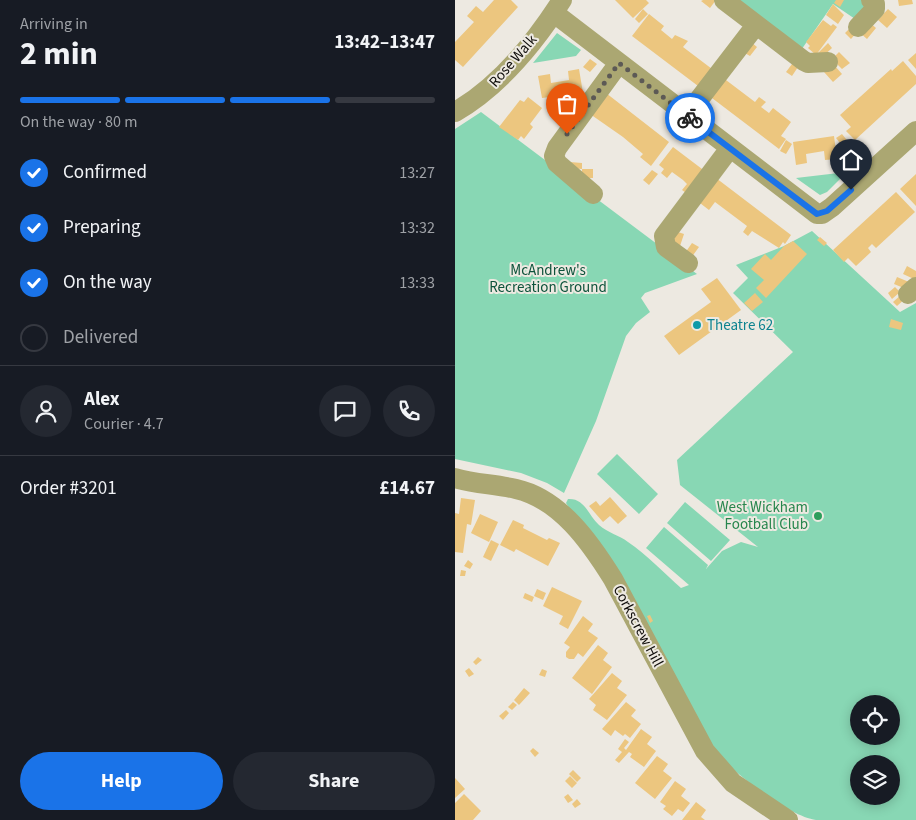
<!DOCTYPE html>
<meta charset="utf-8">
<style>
body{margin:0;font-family:"Source Sans 3",sans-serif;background:#242831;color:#f1f3f6;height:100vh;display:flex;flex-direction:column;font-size:19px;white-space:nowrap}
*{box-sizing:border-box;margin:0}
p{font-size:16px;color:#9ea1a6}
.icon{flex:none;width:28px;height:28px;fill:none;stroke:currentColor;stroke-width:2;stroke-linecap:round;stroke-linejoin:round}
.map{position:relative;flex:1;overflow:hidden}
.panel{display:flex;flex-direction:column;background:#171b24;width:455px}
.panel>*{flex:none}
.controls{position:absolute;left:395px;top:695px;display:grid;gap:10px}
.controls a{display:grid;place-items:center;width:50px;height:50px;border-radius:50%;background:#171b24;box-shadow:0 2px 12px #0003;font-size:25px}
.pin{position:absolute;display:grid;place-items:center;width:42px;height:42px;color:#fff;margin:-51px -21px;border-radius:50% 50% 50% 0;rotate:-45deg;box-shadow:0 0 5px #0007}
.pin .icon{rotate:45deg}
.courier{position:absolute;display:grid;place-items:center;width:50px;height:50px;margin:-25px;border:4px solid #1a73e8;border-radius:50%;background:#fff;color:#222;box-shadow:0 1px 6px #0007}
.overview em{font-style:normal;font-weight:700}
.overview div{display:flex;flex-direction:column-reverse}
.overview{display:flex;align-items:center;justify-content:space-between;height:85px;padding:0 20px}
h1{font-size:32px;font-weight:700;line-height:38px}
.bar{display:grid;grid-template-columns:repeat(4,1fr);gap:8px 5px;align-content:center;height:60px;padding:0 20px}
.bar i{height:6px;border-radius:4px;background:#363941}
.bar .selected{background:#1a73e8}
.bar p{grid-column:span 4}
.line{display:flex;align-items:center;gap:12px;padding:0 20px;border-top:1px solid #363941}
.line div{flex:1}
.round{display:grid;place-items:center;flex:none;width:52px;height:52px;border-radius:26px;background:#242831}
ol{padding:0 20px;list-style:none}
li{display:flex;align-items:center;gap:15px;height:55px}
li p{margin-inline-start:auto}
li .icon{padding:5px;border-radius:50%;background:#1a73e8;color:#fff;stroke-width:4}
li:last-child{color:#9ea1a6}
li i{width:28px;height:28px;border:2px solid #363941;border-radius:50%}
.button{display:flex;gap:10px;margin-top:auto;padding:10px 20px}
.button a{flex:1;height:58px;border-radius:30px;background:#1a73e8;color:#fff;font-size:20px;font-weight:700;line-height:58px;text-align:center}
.button a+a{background:#242831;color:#f1f3f6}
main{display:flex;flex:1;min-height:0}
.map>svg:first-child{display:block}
.green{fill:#88d7b4;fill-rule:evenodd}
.building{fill:#ecc67f}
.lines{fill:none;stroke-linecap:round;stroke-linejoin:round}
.minor{stroke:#aba772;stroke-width:20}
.done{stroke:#5c5955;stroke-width:5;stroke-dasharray:0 9}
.route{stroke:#1a73e8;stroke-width:6}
.culture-dot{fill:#0f9aa8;stroke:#ede9e1;stroke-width:2}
.leisure-dot{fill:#2e9e5b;stroke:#ede9e1;stroke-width:2}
.labels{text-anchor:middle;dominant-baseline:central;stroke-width:4;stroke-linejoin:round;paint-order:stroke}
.street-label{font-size:15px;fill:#0e0c0a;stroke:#ede9e1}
.park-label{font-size:15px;fill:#0d533b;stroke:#ede9e1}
.culture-label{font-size:15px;fill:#0d838f;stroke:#ede9e1;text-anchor:start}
.leisure-label{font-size:15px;fill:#27864d;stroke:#ede9e1;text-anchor:end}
</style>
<main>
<section class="panel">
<div class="overview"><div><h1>2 min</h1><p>Arriving in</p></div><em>13:42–13:47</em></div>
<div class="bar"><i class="selected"></i><i class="selected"></i><i class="selected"></i><i></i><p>On the way · 80 m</p></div>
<ol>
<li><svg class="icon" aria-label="check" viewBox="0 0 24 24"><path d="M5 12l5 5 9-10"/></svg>Confirmed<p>13:27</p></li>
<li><svg class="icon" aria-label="check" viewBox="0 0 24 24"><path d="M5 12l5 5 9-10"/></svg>Preparing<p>13:32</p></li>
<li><svg class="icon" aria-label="check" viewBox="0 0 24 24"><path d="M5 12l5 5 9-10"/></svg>On the way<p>13:33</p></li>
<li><i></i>Delivered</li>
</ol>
<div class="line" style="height:90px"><a class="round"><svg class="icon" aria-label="person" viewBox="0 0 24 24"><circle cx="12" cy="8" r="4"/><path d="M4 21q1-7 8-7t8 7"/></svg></a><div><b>Alex</b><p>Courier · 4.7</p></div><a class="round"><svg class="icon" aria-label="chat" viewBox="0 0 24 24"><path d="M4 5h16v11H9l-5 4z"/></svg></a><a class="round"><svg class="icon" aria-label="phone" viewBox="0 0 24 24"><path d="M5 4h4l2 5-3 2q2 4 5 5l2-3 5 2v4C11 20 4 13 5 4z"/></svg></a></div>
<div class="line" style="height:65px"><div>Order #3201</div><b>£14.67</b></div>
<div class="button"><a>Help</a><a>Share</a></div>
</section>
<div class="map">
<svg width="461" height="820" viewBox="0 0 461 820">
<rect width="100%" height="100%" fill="#ede9e1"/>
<!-- green -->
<path class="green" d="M269,0H416L406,23L378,4L342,56Z
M102,33L126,50L121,56L78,63Z
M26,112L242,274L190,293L186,298L195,312L181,323L171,336L141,421L109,493L92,483L66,473L0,459V129Z
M392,172L372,192L365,195L341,178Z
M357,231L445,312L461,303V820C428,820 394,820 361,820C335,817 281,774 263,755L111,503L113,499C130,498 133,515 144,525C153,533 164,535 173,542C192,555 209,573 226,588L234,585L191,548L209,527L253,565L251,569L267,551L286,542L303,547L225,485L222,460L338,352L278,293L293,278L281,265L329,246ZM404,704H436V736H404ZM404,764H436V796H404Z
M162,454L203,494L184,514L142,474Z
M230,502L275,540L256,561L212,523Z"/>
<!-- building -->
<path class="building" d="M39,0H56L63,7L8,67L0,60V42L19,22L12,16L21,6L28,12Z
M160,0H191L194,3L178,18Z
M248,0H261L255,8L246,1Z
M381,0H389L385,7L379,3Z
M443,0H457L458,4L444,6Z
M378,4L389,15L383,24L371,15Z
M188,9L193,14L184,23L180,19Z
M433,9L442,17L432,28L423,20Z
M194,14L209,26L206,30L217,39L220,35L233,41L228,47L261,72L247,89L177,36Z
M368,20L376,26L378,24L382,27L361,55L353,48L355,46L351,42Z
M413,21L421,28L412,39L404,32Z
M397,26L403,31L396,39L390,33Z
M296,42L302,47L295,56L288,52Z
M373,43L377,48L365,59L361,55Z
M384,52L395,63L387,69L377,59Z
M461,53V69L453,60Z
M135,59L142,64L135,72L128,67Z
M340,60L345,64L337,76L331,72Z
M448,61L461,76V84L400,140L391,131L396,127L385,115L436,69L437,71Z
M380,66L387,74L378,82L369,72Z
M124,69L128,93L87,98L83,76L95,74L96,83L114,80L113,71Z
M267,77L300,102L304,97L311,102L306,107L314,113L318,108L336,122L326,136L331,139L324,149L253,95Z
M151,93L214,142L196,166L185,157L188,154L168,137L135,114Z
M73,97L87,108L75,124L78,127L69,139L66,136L63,140L44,127L65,100L69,102Z
M387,134L395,144L389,148L381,138Z
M379,136L382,159L370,160L369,151L351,154L352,163L341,165L338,142Z
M331,140L337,144L331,154L325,151Z
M218,147L251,172L234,195L227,190L232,184L228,180L217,172L212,178L206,173L209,169L204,165Z
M115,162L127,163V169L114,168Z
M127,169H138V178H127Z
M197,170L203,174L194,185L188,180Z
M461,174V206L445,189Z
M261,178L336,235L330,244L328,242L324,248L297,231L293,236L288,232L292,226L260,202L254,210L241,200Z
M441,192L460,212L421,248L417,244L413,248L416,252L401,266L393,258L389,262L378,250Z
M217,230L229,234L225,246L213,242Z
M365,237L372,243L369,246L362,240Z
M338,241L352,254L311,298L301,288L309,280L296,269L310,254L316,260L329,246Z
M237,243L244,247L236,258L230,253Z
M452,266L461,271V280L448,274Z
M442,277L454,282L451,289L439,284Z
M262,278L286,310L224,355L209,336L256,302L246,289Z
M440,287L445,292L437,299L433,293Z
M300,293L308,302L297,311L289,303Z
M447,294L451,298L442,306L438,302Z
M436,319L448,323L446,330L434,327Z
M155,497L172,516L163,524L155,516L148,522L134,506L141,501L145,506Z
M6,498L20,500L16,525L12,524L8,553L0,552V513L4,514Z
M25,514L43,522L34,542L16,533Z
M58,520L69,525L68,528L92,540L94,538L105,543L93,566L61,549L59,552L45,545Z
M36,540L44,544L36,561L28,557Z
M13,560L18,564L15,569L9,566Z
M6,570L11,571L10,576H5Z
M97,587L127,601L113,629L104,624L108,616L88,606Z
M82,589L91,593L88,600L79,596Z
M70,593L79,597L77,602L68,598Z
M195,615L198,621L195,623L192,616Z
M128,616L138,624L133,631L143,638L128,657L123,653L119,659H114L111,657V652L115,647L109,643Z
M143,645L153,653L148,660L157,667L137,694L117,678Z
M23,657L27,660L21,665L18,662Z
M14,668L19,674L14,677L10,671Z
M87,669L92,671L90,677L84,675Z
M157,673L167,681L162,688L172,695L152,720L138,710L141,705L134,699Z
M69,688L75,693L64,705L59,700Z
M58,702L62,705L57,710L53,707Z
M171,702L181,710L176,716L186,724L175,738L170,734L168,736L160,730L156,736L147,729Z
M51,710L54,713L48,720L44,716Z
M186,729L197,737L192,744L201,751L189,767L175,757L177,754L174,752L164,763L160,760L167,752L163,749L170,739L174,742L169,748L171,750Z
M78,748L84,753L80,757L75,751Z
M202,756L213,764L208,771L217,778L200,799L180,783Z
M118,770L126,778L122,782L114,774Z
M115,776L122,783L117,788L110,781Z
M0,778L10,789L0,798Z
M220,781L231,789L226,796L235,803L228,812L223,809L217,816L208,809L211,806L205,802Z
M9,794L26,811L18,820H0V803Z
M113,794L118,800L113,803L109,797Z
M122,799L126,804L120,808L117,804Z
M241,802L251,810L246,817L250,820H227Z"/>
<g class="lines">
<!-- minor -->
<path class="minor" d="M269,0L349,61L353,63L373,62
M99,13L362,214H367L377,207L461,131
M403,27L420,9V4L416,0
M0,112C45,86 79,44 107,0
M232,115L301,25
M138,194L102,163L99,156L102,148L164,63
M233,263L211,247L209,236L275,148
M453,294L461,287
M0,478C20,484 41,484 61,489C105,499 135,542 158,579L250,751L278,783L333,820"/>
</g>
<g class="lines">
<!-- done -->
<path class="done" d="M112,134L164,63L235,118"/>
<!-- route -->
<path class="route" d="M235,118L362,214L372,211L396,190"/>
</g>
<!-- markers -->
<circle class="culture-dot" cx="242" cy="325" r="5"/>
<circle class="leisure-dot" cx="363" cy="516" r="5"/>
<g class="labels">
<!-- street labels -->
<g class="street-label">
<text transform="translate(58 61) rotate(-49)">Rose Walk</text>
<text transform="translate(183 626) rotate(62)">Corkscrew Hill</text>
</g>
<!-- park labels -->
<g class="park-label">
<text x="93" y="270">McAndrew's<tspan x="93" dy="17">Recreation Ground</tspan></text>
</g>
<!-- culture labels -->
<g class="culture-label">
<text x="252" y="325">Theatre 62</text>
</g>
<!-- leisure labels -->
<g class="leisure-label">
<text x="353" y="507">West Wickham<tspan x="353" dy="17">Football Club</tspan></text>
</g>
</g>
</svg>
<div class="controls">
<a><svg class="icon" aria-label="locate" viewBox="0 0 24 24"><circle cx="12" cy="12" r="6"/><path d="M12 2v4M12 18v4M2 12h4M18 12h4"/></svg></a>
<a><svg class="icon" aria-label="layers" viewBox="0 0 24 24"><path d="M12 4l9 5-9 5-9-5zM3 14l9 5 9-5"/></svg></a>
</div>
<div class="pin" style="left:112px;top:134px;background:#ea580c"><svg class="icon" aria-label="bag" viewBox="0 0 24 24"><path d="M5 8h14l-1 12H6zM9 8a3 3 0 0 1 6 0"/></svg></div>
<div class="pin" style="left:396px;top:190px;background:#1f2937"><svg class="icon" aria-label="home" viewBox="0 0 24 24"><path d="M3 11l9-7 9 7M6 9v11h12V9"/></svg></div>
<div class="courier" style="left:235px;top:118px"><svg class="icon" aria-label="bike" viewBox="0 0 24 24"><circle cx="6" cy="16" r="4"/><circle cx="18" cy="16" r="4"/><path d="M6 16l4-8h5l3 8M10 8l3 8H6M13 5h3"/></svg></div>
</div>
</main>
